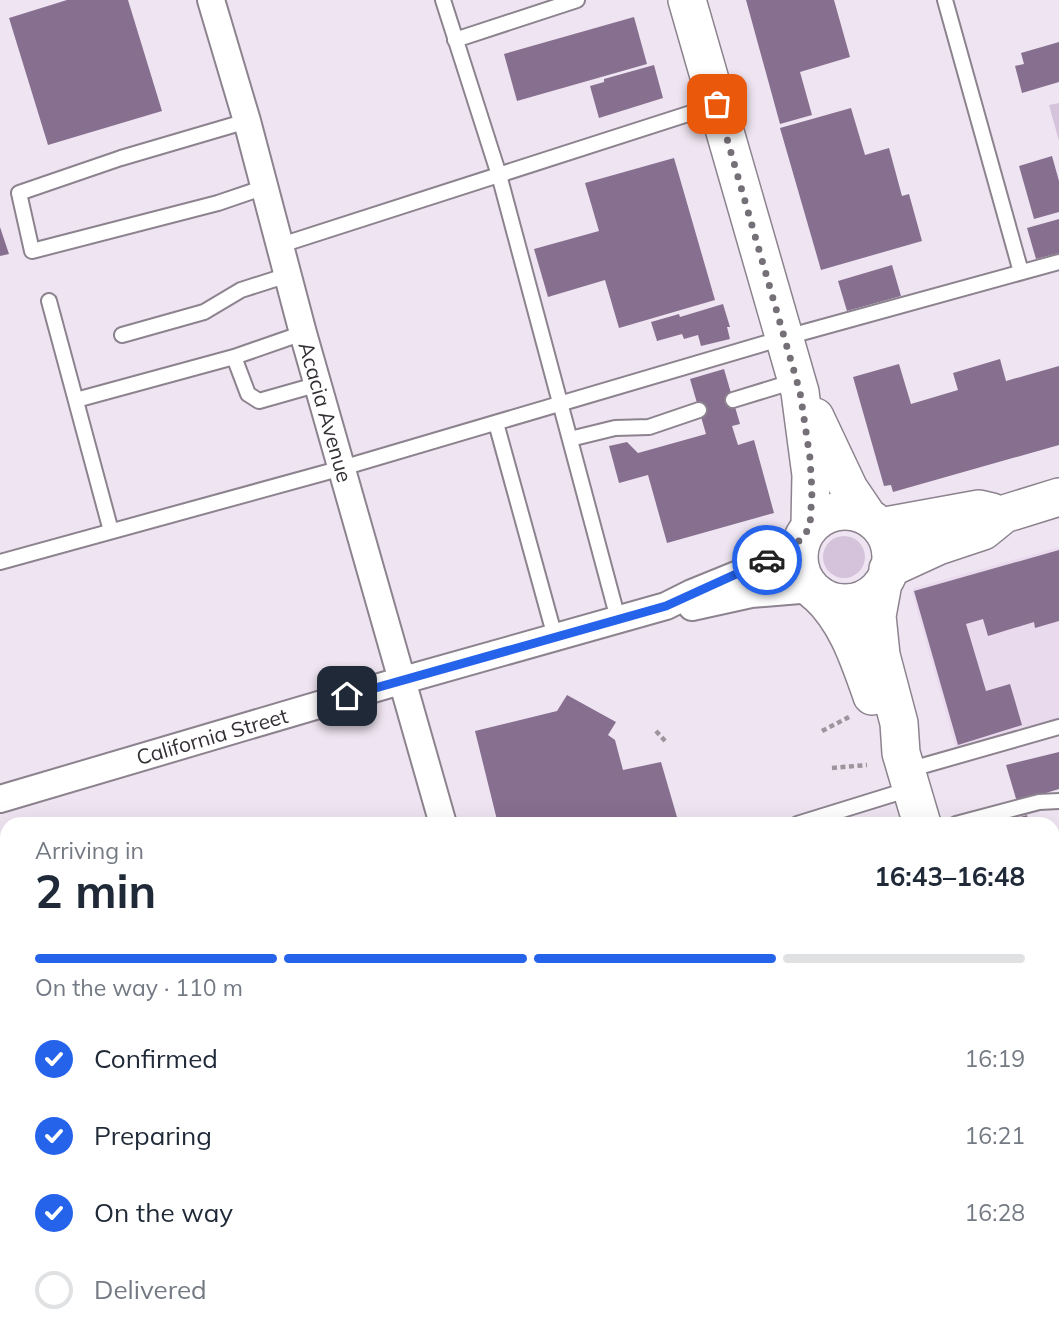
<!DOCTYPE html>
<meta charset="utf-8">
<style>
body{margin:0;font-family:Mulish,sans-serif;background:#f2f2f3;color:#1f2937;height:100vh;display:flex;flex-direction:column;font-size:26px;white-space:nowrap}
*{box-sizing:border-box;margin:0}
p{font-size:23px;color:#747a83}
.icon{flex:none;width:38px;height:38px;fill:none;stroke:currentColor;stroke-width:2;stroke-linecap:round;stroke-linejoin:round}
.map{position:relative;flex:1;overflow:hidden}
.side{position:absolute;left:0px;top:817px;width:1060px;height:527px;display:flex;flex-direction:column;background:#fff;border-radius:21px 21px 0 0;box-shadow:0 7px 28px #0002}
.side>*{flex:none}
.pin{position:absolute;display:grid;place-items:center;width:60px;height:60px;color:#fff;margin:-30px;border-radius:14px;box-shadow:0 4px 10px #0006}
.courier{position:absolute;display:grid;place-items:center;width:70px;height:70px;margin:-35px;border:5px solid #2563eb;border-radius:50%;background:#fff;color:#222;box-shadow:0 2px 9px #0007}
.head em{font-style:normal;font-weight:700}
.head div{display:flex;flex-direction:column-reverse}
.head{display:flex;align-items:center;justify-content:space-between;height:119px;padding:0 35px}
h1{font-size:46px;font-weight:700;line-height:52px}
.bar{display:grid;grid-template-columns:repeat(4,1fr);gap:10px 7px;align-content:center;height:84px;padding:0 35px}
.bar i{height:9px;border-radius:5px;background:#e0e1e3}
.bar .current{background:#2563eb}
.bar p{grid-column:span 4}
ol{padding:0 35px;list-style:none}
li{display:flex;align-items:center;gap:21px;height:77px}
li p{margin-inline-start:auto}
li .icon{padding:7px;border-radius:50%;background:#2563eb;color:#fff;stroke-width:4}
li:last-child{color:#747a83}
li i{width:38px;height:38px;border:4px solid #e0e1e3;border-radius:50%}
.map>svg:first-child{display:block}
.built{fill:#e9daee}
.green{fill:#d4c3da}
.building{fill:#876f8f}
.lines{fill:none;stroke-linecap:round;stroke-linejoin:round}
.lane-casing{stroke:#8c838f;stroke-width:18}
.street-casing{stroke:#8c838f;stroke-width:30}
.secondary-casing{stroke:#8c838f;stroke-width:40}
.path{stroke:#9c959e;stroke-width:4.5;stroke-dasharray:5 3.5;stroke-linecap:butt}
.lane{stroke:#fff;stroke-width:14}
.street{stroke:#fff;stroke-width:26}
.secondary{stroke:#fff;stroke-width:37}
.done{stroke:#756f77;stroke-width:7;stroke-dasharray:0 12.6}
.route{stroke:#2563eb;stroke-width:9}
.labels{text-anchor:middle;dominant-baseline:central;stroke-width:7;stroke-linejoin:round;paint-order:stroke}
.street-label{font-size:21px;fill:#343035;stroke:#fff}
</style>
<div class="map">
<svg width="1059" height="1343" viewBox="0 0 1059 1343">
<rect width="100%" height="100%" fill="#efe5f2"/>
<!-- built -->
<path class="built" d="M1059,547V719L956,749L912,592L914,588Z"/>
<!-- green -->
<path class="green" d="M1059,103V141L1049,105Z
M823 557a21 21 0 1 1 42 0a21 21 0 1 1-42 0Z"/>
<!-- building -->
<path class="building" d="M67,0H128L162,111L48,145L9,18Z
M746,0H834L850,57L800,72L812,115L780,124Z
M634,17L647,64L517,101L504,54Z
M1059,42V82L1022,93L1015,66L1024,64L1021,53Z
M654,65L663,98L599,118L590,86L604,82V79Z
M851,108L865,155L889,148L902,196L909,194L922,241L821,270L780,128Z
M1052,156L1059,181V212L1034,219L1019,166Z
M674,158L715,300L619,328L605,280L548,297L534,249L599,231L585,183Z
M1059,219V253L1036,259L1027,228Z
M0,227L9,254L0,256Z
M892,265L901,296L847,311L838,281Z
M723,304L730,327H727L730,339L701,346L698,335L684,339L682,334L657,341L651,322L679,314L680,317Z
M1000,359L1006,381L1059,366V445L893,492L891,485L884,486L853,377L899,364L911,404L958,390L953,373Z
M724,369L740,424L732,426L738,445L754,440L774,513L667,543L648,475L619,483L609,446L627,442L638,453L706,434L690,379Z
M1059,550V621L1035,628L1034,622L988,636L983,619L966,624L986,691L1010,684L1022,725L958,745L914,591Z
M567,695L616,722L608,735L615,740L623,770L661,762L679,824H498L475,731L557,711Z
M1059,752V789L1017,802L1006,765Z
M1027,815L1029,824H996Z
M1059,839V1042L1054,1043V841Z"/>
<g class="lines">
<defs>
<path id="lane" d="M443,0L499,175L618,619
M945,0L1021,272
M455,40L577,0
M247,121L121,158L19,193L32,251L218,203L265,187
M281,245L716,105
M49,301L111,531
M122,335L204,312L241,290L288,275
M234,357L248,394L259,401L319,384
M76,400L234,357L303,333
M733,400L795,381
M496,423L555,637
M570,439L615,428L649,427L699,410
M0,562L342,468L783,338L1059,262
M908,770L1059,727
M797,824L910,789
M956,824L1039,802L1059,801
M349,1337L351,1343
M820,1337L822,1343"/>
<path id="street" d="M211,0L247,121L303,333L443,824
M692,607L751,594L812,589
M0,799L400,681L666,606L692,593L751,569L802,539
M0,953L7,976
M112,1337L113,1343
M589,1337L591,1343
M1029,1343L1049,1337"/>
<path id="secondary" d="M687,0L800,392L811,475L810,526
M815,417L849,489L868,517
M799 557a46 46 0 1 1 92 0a46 46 0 1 1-92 0Z
M880,527L979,509L992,512
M888,569L938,546L983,531L1004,514L1059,497
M883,583L877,616L881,655L899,723L901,753L922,824
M818,594C847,621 859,659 872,696
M1054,1281L1059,1300"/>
</defs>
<!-- lane casing -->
<use href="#lane" class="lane-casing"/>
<!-- street casing -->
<use href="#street" class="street-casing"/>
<!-- secondary casing -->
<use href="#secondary" class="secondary-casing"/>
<!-- path -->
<path class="path" d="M656,731L666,742
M822,731L849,717
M832,768L867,765"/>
<!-- lane -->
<use href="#lane" class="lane"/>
<!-- street -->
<use href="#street" class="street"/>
<!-- secondary -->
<use href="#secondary" class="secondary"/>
</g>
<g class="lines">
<!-- done -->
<path class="done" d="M717,104L800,392L810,458L812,492L810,526L802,539L767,560"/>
<!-- route -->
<path class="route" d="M347,696L666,606L767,560"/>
</g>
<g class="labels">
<!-- street labels -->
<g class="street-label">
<text transform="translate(326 412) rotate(74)">Acacia Avenue</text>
<text transform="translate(212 736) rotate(-16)">California Street</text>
</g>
</g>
</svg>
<div class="pin" style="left:717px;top:104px;background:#ea580c"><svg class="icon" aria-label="bag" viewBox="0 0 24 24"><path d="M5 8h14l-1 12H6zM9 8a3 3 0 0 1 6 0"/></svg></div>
<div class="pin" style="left:347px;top:696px;background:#1f2937"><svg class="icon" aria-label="home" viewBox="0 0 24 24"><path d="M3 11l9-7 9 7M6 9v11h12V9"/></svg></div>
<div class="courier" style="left:767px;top:560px"><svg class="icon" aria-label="car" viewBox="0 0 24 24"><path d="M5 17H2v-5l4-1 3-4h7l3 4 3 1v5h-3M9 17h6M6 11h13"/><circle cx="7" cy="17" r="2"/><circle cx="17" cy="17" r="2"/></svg></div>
<section class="side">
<div class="head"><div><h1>2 min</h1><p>Arriving in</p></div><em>16:43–16:48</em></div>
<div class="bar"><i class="current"></i><i class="current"></i><i class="current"></i><i></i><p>On the way · 110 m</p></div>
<ol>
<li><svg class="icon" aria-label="check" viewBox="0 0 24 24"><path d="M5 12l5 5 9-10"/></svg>Confirmed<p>16:19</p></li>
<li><svg class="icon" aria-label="check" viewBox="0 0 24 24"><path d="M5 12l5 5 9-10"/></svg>Preparing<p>16:21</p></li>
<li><svg class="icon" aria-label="check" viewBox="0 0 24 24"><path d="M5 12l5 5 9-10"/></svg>On the way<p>16:28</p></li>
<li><i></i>Delivered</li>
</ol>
</section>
</div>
